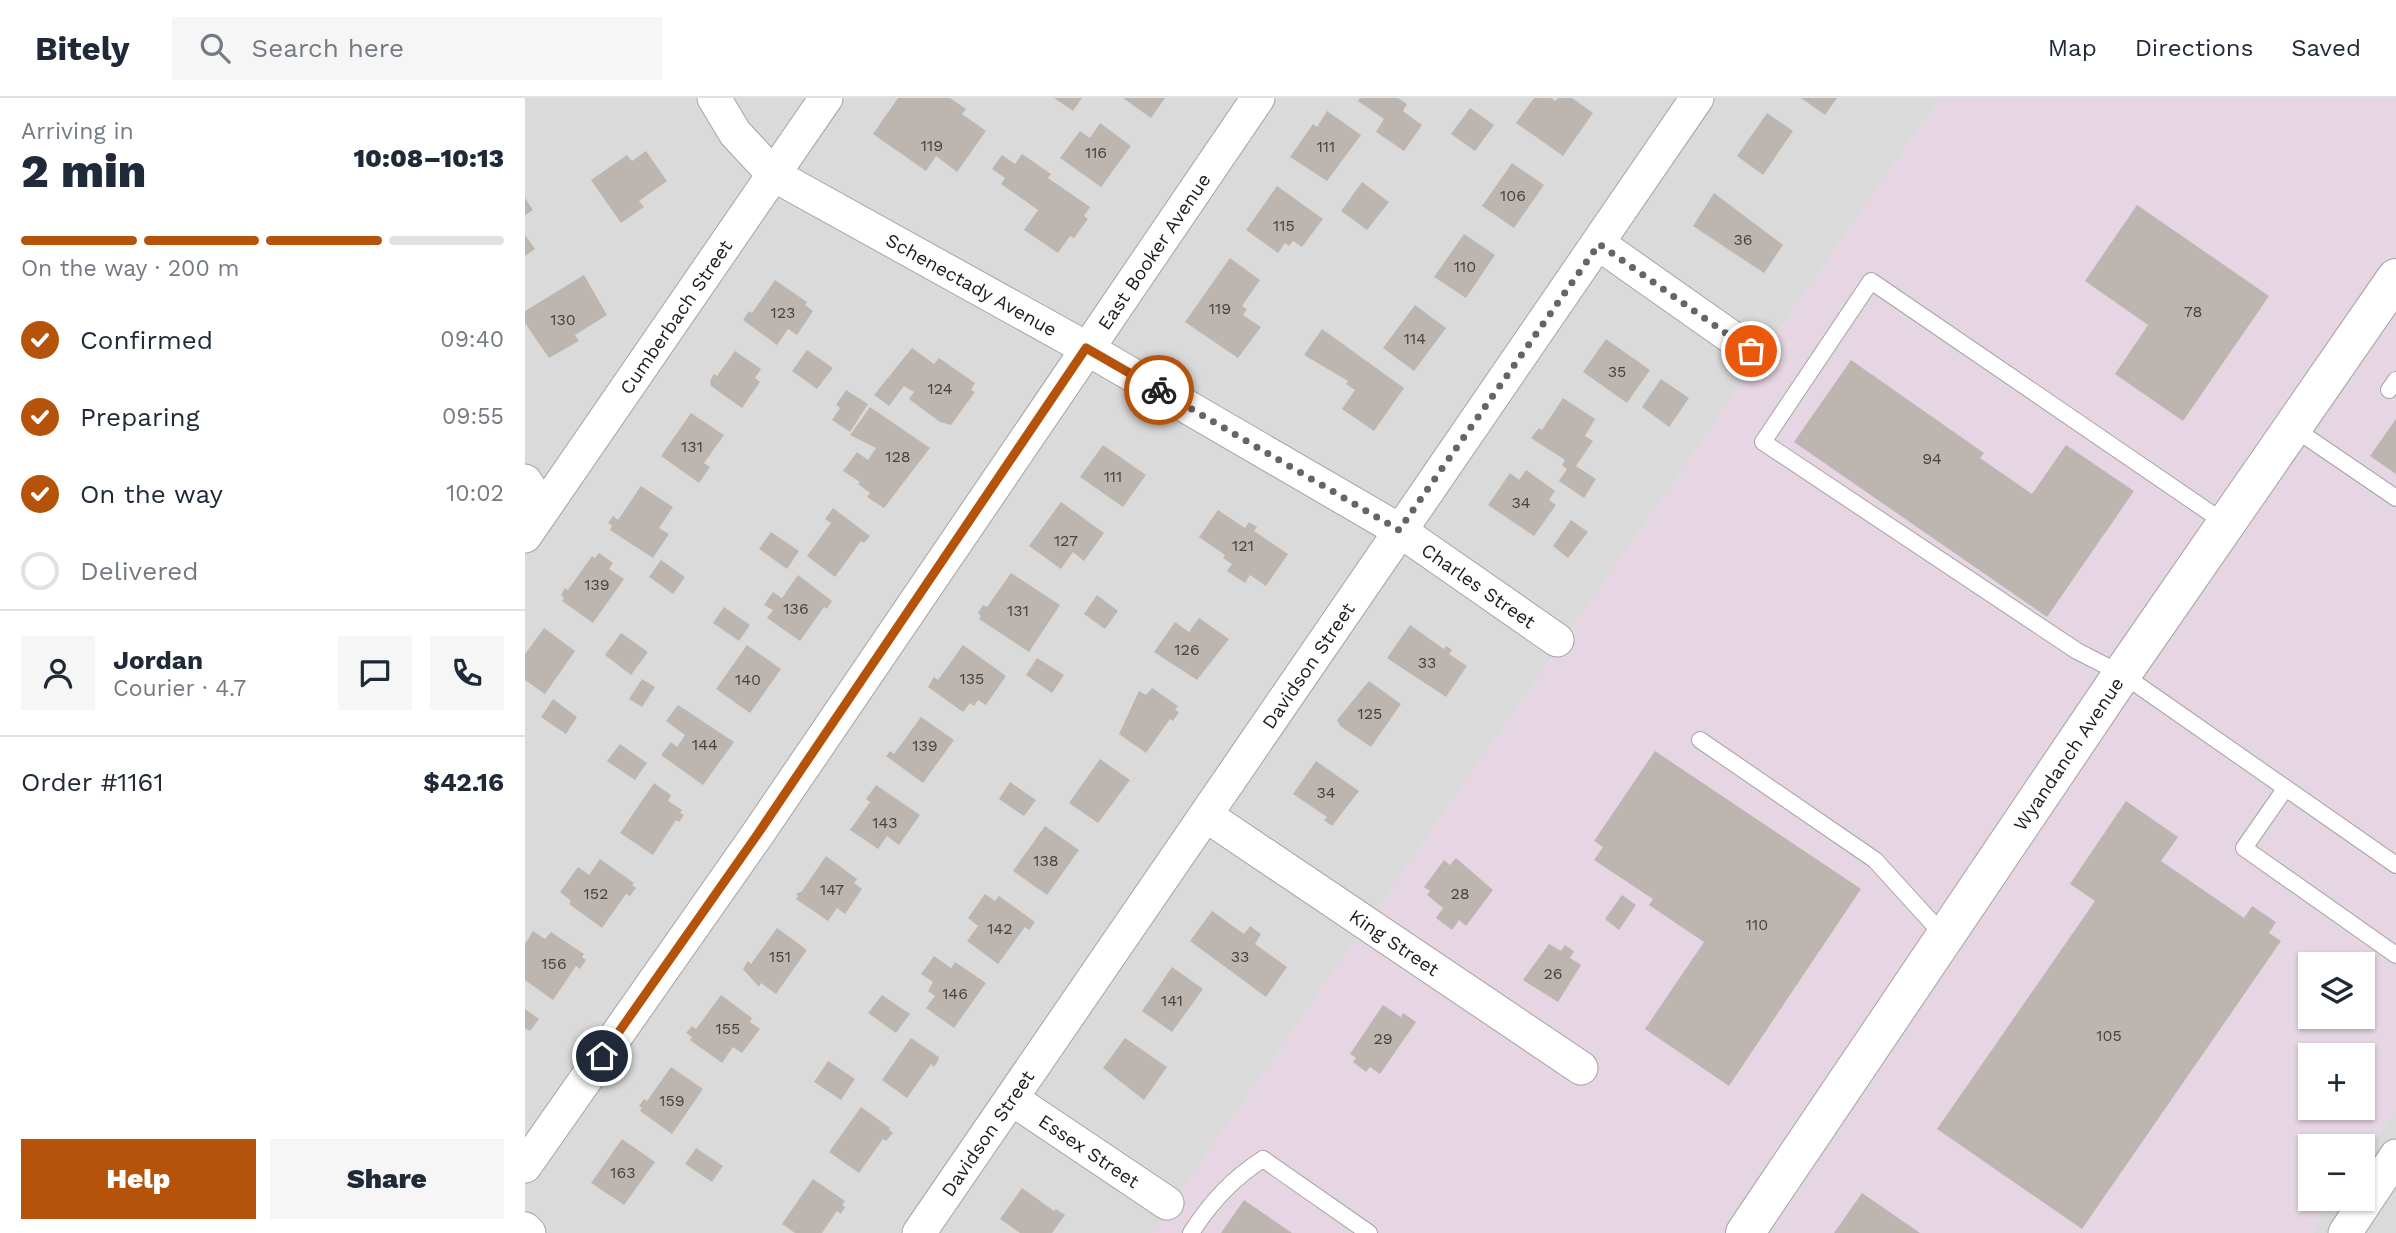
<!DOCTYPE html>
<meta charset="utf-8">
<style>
body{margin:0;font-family:"Work Sans",sans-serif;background:#f6f6f7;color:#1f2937;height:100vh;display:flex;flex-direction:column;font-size:26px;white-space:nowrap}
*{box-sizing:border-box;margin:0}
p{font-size:23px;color:#747a83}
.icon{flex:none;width:38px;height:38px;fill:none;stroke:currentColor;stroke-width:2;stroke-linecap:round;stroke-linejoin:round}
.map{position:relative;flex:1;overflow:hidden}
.details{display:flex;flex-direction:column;background:#fff;width:525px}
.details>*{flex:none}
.controls{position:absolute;left:1773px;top:854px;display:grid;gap:14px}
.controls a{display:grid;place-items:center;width:77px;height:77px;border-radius:0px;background:#fff;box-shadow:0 2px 5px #0004;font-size:35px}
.pin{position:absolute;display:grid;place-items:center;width:60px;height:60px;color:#fff;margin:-30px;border:4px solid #fff;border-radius:50%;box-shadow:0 2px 7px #0007}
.courier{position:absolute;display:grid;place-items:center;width:70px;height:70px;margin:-35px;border:5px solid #b45309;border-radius:50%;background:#fff;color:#222;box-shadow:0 2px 9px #0007}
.head em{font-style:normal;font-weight:800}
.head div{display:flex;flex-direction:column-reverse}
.head{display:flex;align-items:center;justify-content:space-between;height:119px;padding:0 21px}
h1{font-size:46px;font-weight:800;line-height:52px}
.bar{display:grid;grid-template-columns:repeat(4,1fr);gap:10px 7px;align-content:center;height:84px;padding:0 21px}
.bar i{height:9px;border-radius:5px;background:#e0e1e3}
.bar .active{background:#b45309}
.bar p{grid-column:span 4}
.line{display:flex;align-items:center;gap:18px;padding:0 21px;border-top:2px solid #e0e1e3}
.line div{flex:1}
.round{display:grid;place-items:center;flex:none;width:74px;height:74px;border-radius:0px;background:#f6f6f7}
ol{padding:0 21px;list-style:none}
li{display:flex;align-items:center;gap:21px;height:77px}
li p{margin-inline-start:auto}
li .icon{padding:7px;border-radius:50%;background:#b45309;color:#fff;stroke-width:4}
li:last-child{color:#747a83}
li i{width:38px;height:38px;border:4px solid #e0e1e3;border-radius:50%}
.cta{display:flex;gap:14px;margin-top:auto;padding:14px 21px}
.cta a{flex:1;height:80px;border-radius:0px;background:#b45309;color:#fff;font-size:28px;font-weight:800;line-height:80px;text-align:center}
.cta a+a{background:#f6f6f7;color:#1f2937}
header{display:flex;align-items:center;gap:42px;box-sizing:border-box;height:98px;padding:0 35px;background:#fff;border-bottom:2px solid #e0e1e3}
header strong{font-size:33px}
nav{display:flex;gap:38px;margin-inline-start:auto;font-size:24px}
.search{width:490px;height:63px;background:#f6f6f7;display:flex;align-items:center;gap:18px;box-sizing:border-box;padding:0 24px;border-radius:0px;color:#747a83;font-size:26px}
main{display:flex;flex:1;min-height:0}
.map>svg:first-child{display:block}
.residential{fill:#dbdada}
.industrial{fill:#e6d5e2;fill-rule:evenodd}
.building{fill:#bdb6b0}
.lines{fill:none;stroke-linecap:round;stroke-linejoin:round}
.service-casing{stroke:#a4a4a4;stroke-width:18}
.minor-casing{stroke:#a4a4a4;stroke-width:35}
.tertiary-casing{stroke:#a4a4a4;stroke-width:40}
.service{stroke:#fff;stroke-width:16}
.minor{stroke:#fff;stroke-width:33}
.tertiary{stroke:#fff;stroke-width:38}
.done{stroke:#666562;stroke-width:7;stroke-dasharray:0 12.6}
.route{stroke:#b45309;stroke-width:9}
.labels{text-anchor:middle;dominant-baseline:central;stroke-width:7;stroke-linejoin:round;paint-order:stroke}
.number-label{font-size:16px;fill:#454342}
.street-label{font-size:19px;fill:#1d1d1d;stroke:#fff}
</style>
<header>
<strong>Bitely</strong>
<div class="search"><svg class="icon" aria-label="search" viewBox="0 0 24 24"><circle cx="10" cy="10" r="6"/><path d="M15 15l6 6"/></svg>Search here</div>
<nav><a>Map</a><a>Directions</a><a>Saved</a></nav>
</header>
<main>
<section class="details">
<div class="head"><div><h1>2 min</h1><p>Arriving in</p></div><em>10:08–10:13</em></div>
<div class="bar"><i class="active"></i><i class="active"></i><i class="active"></i><i></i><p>On the way · 200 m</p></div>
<ol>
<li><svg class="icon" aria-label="check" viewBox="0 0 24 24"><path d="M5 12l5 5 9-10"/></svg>Confirmed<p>09:40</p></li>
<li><svg class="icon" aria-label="check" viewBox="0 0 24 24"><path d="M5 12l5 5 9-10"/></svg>Preparing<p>09:55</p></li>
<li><svg class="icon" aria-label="check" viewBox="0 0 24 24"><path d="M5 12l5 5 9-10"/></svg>On the way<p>10:02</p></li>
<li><i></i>Delivered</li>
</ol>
<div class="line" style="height:126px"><a class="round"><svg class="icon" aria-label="person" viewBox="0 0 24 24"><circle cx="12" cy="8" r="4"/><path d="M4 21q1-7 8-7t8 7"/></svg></a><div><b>Jordan</b><p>Courier · 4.7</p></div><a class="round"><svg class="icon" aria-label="chat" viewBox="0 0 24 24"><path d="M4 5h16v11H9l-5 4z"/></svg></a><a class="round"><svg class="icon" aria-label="phone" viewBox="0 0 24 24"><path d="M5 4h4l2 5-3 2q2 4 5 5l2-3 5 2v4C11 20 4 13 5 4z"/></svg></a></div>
<div class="line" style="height:91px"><div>Order #1161</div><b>$42.16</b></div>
<div class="cta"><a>Help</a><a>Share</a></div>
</section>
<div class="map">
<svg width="1871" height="1135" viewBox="0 0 1871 1135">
<rect width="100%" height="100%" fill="#edeae3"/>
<!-- residential -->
<path class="residential" d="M0,0H1415L627,1135H0Z
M1871,1011V1135H1787L1810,1101H1838V1061Z"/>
<!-- industrial -->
<path class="industrial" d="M1415,0H1871V1011L1838,1061V1048H1785V1101H1810L1787,1135H627ZM1785,866H1838V919H1785ZM1785,957H1838V1010H1785Z"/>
<!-- building -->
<path class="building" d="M373,0H425L441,11L437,16L461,33L432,74L411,58L401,73L348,36Z
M529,0H557L548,13Z
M598,0H640L626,20Z
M835,0H873L882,6L878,13L897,27L879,53L851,34L859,21L833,3Z
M1009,0H1026L1030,3L1033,0H1047L1068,15L1038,58L991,25Z
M1276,0H1312L1300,17Z
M945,10L969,27L950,53L926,36Z
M802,13L836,37L802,83L765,59L788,26L792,29Z
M1242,15L1268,33L1238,77L1212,58Z
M575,25L606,48L576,89L535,60L555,33L565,40Z
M121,53L142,83L114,103L119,109L96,125L66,82L102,57L107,63Z
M497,56L526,76L523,80L565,109L559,118L563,121L549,140L545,138L533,155L499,132L513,112L476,86L480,80L467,71L477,57L490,66Z
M987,65L1019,87L989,130L957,108Z
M837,84L864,104L842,132L816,113Z
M752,88L798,121L777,149L768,143L764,148L760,145L753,155L721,132Z
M1189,95L1258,147L1239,175L1168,128Z
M0,100L8,112L0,117Z
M1612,107L1744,198L1658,323L1590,276L1623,227L1560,183Z
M939,136L970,157L941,200L909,179Z
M0,137L10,151L0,158Z
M705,160L735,182L717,208L722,211L718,217L736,229L713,260L660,224Z
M59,177L82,217L50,237L54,243L24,260L0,225V213Z
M250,182L282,204L280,207L288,213L272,237L263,231L252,247L218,222L224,213L227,215Z
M890,207L921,230L889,273L858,250Z
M797,231L879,290L849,333L817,311L830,292L821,286L823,283L779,257Z
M1081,241L1125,272L1102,305L1058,274Z
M387,250L409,266L414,260L450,285L446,292L450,294L426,327L415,324L384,301L389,294L379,288L364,308L349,297Z
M282,252L308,270L292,291L267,273Z
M210,253L236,271L230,280L235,284L217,310L186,288L185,283L189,276L192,278Z
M1326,262L1459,355L1455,360L1507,396L1541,347L1609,393L1522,519L1269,344Z
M1136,281L1164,300L1144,329L1117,309Z
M321,292L343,306L325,334L307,322L315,310L311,307Z
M1038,300L1070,321L1060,338L1068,343L1051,368L1071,381L1059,400L1034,383L1042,371L1037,367L1040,362L1006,340L1014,330L1017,332Z
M345,309L405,350L359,410L342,399L345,395L333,386L335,384L318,373L332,354L343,362L351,350L325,337Z
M166,315L199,337L179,365L185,369L174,385L136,358Z
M1871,321V376L1845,358Z
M578,347L621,377L598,409L555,379Z
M1001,372L1030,393L1024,402L1031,407L1009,438L963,407L985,375L994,382Z
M116,388L148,409L134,430L144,436L128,460L85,432L87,428L83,425L88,418L93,422Z
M536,404L579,435L559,463L548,454L536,471L504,448Z
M308,410L345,438L339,445L336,443L310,479L282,458L306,425L300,421Z
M693,412L720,430L724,424L732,429L729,433L763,456L741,488L725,477L720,485L702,473L707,466L698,460L700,457L674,439Z
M1046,422L1063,434L1043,460L1028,448Z
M246,434L274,453L262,471L234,451Z
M74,455L88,465L84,471L99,481L68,525L37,503L39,500L36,497L40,490L43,492L67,458L70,460Z
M136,462L160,479L148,496L124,479Z
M486,475L535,507L504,554L454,521L456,518L453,515L458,507L462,509Z
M273,477L307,503L302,511L299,509L275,543L242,520L248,512L239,507L248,494L257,500Z
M572,497L593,513L580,531L559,516Z
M199,509L225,527L214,543L188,525Z
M674,520L704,541L672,582L629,554L650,524L664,534Z
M885,527L919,551L921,548L927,552L924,556L942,568L921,599L862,560Z
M19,530L50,553L20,596L0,582V556Z
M96,535L123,554L106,577L80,557Z
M222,547L256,571L225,615L191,591Z
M438,547L481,578L461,607L453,602L449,608L445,605L438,614L403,589L409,579L413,582Z
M512,560L539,577L527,595L501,577Z
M117,581L130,589L117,609L104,601Z
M844,583L876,606L846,649L815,628L812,622Z
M627,590L653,608L650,612L654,614L648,623L645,621L621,655L594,636L614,593L621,597Z
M28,601L52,619L41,636L16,619Z
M153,607L209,644L178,687L136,657L146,644L152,649L160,637L141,623Z
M396,619L429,642L398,685L361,658L365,653L369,656Z
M95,646L122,665L110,682L82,663Z
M1130,653L1336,791L1204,988L1120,931L1179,844L1124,807L1128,801L1069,762L1078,749L1069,743Z
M575,661L605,682L573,725L544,705Z
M791,663L834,693L807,728L799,722L802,719L768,696Z
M485,684L511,702L499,718L474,701Z
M129,685L146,697L143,703L157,712L155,715L159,717L154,724L151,722L128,757L95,735Z
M351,687L395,717L374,747L362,738L353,751L325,732L345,704L341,701Z
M1601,703L1653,739L1636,763L1719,820L1727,808L1751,824L1744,835L1756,843L1557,1131L1412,1031L1570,803L1545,786Z
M520,728L554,752L522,797L488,773Z
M301,758L332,781L329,785L337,791L320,816L312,810L303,823L271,801L273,798L271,796L277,793Z
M931,760L968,792L941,828L934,822L927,832L911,820L918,810L902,797L905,793L899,789L919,762L925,767Z
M75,761L109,785L107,787L111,790L105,798L101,796L77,830L44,806L46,803L35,794L53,769L64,777Z
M460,796L470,803L474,798L510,824L504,832L500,829L473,866L442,843L453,828L443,820Z
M1097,797L1111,807L1094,832L1080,821Z
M687,813L719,836L725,828L736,836L730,846L762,869L741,899L665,843Z
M252,830L282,852L251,896L236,885L234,889L218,871L223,863L226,866Z
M8,833L20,841L26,834L59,856L57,859L61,862L55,871L51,868L28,902L0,882V846Z
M1024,846L1036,853L1040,847L1049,853L1045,860L1056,867L1033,904L998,882Z
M409,858L426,870L430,864L461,885L429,930L401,910L410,898L403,893L408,884L396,876Z
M647,869L678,891L647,934L617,913Z
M196,897L227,920L225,924L235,931L217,955L208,949L197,965L165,942L167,939L161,935L167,928L171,931Z
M357,897L385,916L371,935L343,915Z
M858,907L876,919L878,915L891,924L855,976L845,969L841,974L828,964L831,960L825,956Z
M0,911L14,921L5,933L0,930Z
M386,940L414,959L413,963L409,969L406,966L382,1000L357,982Z
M600,940L642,969L619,1002L578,970Z
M303,963L330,981L316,1002L289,984Z
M146,969L178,991L147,1036L115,1013L117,1010L114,1008L119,1001L122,1003Z
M336,1009L365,1030L364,1032L368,1035L361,1043L358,1041L334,1075L304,1054Z
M97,1041L130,1064L99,1107L66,1085Z
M171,1050L198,1068L187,1084L160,1066Z
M288,1081L320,1103L317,1107L320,1109L316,1116L312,1113L297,1135H270L257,1126Z
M497,1090L529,1113L531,1111L540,1117L527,1135H495L475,1121Z
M1337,1095L1395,1135H1309Z
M719,1102L767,1135H696Z"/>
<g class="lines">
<defs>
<path id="service" d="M1864,292L1871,282
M1767,329L1871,400
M1700,425L1346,183L1238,344L1552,553L1597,576L1871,767
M1175,642L1350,762L1420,839
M1760,691L1719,750L1871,857
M666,1135C685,1105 708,1080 738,1061L844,1135"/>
<g id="minor">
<path id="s1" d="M189,0L210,35L249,77L561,250L874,432L1032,542"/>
<path d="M1074,146L1226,253"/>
<path d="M0,383L18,411"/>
<path id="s2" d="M0,438L301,0"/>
<path id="s3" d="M682,718L1056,970"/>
<path id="s4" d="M487,1001L642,1105"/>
<path id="s5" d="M0,1068L232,737L733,0"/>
<path d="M0,1131L4,1135"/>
<path id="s6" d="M394,1135L1172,0"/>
<path d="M1820,1135L1871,1058"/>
</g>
<g id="tertiary">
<path id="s7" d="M1220,1135L1597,576L1871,180"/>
</g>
</defs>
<!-- service casing -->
<use href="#service" class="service-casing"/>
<!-- minor casing -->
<use href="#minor" class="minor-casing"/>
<!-- tertiary casing -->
<use href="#tertiary" class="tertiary-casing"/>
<!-- service -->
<use href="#service" class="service"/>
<!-- minor -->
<use href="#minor" class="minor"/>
<!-- tertiary -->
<use href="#tertiary" class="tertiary"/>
</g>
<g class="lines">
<!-- done -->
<path class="done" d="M634,292L874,432L1074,146L1226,253"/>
<!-- route -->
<path class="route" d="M77,958L232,737L561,250L634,292"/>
</g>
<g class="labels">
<!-- number labels -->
<g class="number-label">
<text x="407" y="47">119</text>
<text x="801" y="48">111</text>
<text x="571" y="54">116</text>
<text x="988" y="97">106</text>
<text x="759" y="127">115</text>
<text x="1218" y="141">36</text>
<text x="940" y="168">110</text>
<text x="695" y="210">119</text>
<text x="1668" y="213">78</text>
<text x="258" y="214">123</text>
<text x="38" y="221">130</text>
<text x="890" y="240">114</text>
<text x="1092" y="273">35</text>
<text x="415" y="290">124</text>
<text x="167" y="348">131</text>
<text x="373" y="358">128</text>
<text x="1407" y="360">94</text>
<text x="588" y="378">111</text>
<text x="996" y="404">34</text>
<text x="541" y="442">127</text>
<text x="718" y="447">121</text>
<text x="72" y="486">139</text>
<text x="271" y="510">136</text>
<text x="493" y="512">131</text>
<text x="662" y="551">126</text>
<text x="902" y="564">33</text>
<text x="447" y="580">135</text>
<text x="223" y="581">140</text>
<text x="845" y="615">125</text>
<text x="180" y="646">144</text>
<text x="400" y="647">139</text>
<text x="801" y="694">34</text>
<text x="360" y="724">143</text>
<text x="521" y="762">138</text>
<text x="307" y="791">147</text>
<text x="71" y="795">152</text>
<text x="935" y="795">28</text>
<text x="1232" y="826">110</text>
<text x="475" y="830">142</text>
<text x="255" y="858">151</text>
<text x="715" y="858">33</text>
<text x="29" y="865">156</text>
<text x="1028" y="875">26</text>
<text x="430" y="895">146</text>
<text x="647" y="902">141</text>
<text x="203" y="930">155</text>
<text x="1584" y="937">105</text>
<text x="858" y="940">29</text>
<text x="147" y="1002">159</text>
<text x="98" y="1074">163</text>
</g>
<!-- street labels -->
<g class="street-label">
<text stroke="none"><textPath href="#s5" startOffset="1110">East Booker Avenue</textPath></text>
<text stroke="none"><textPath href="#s1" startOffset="324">Schenectady Avenue</textPath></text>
<text stroke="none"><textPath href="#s2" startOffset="266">Cumberbach Street</textPath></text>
<text stroke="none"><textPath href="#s1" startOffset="914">Charles Street</textPath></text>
<text stroke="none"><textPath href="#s6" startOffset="688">Davidson Street</textPath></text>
<text stroke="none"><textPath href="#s7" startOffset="578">Wyandanch Avenue</textPath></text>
<text stroke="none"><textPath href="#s3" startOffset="226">King Street</textPath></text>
<text stroke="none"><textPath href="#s6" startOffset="121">Davidson Street</textPath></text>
<text stroke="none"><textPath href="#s4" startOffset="93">Essex Street</textPath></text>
</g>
</g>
</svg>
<div class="controls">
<a><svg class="icon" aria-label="layers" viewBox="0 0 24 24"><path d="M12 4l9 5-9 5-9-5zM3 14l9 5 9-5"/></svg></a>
<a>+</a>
<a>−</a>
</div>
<div class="pin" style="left:1226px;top:253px;background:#ea580c"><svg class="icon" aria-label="bag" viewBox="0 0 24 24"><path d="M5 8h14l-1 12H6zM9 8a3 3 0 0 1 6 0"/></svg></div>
<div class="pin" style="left:77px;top:958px;background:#1f2937"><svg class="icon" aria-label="home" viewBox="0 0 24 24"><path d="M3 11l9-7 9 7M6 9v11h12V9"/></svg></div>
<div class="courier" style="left:634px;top:292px"><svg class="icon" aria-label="bike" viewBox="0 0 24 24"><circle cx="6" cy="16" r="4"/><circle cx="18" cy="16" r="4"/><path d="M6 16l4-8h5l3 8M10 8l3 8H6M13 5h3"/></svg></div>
</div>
</main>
